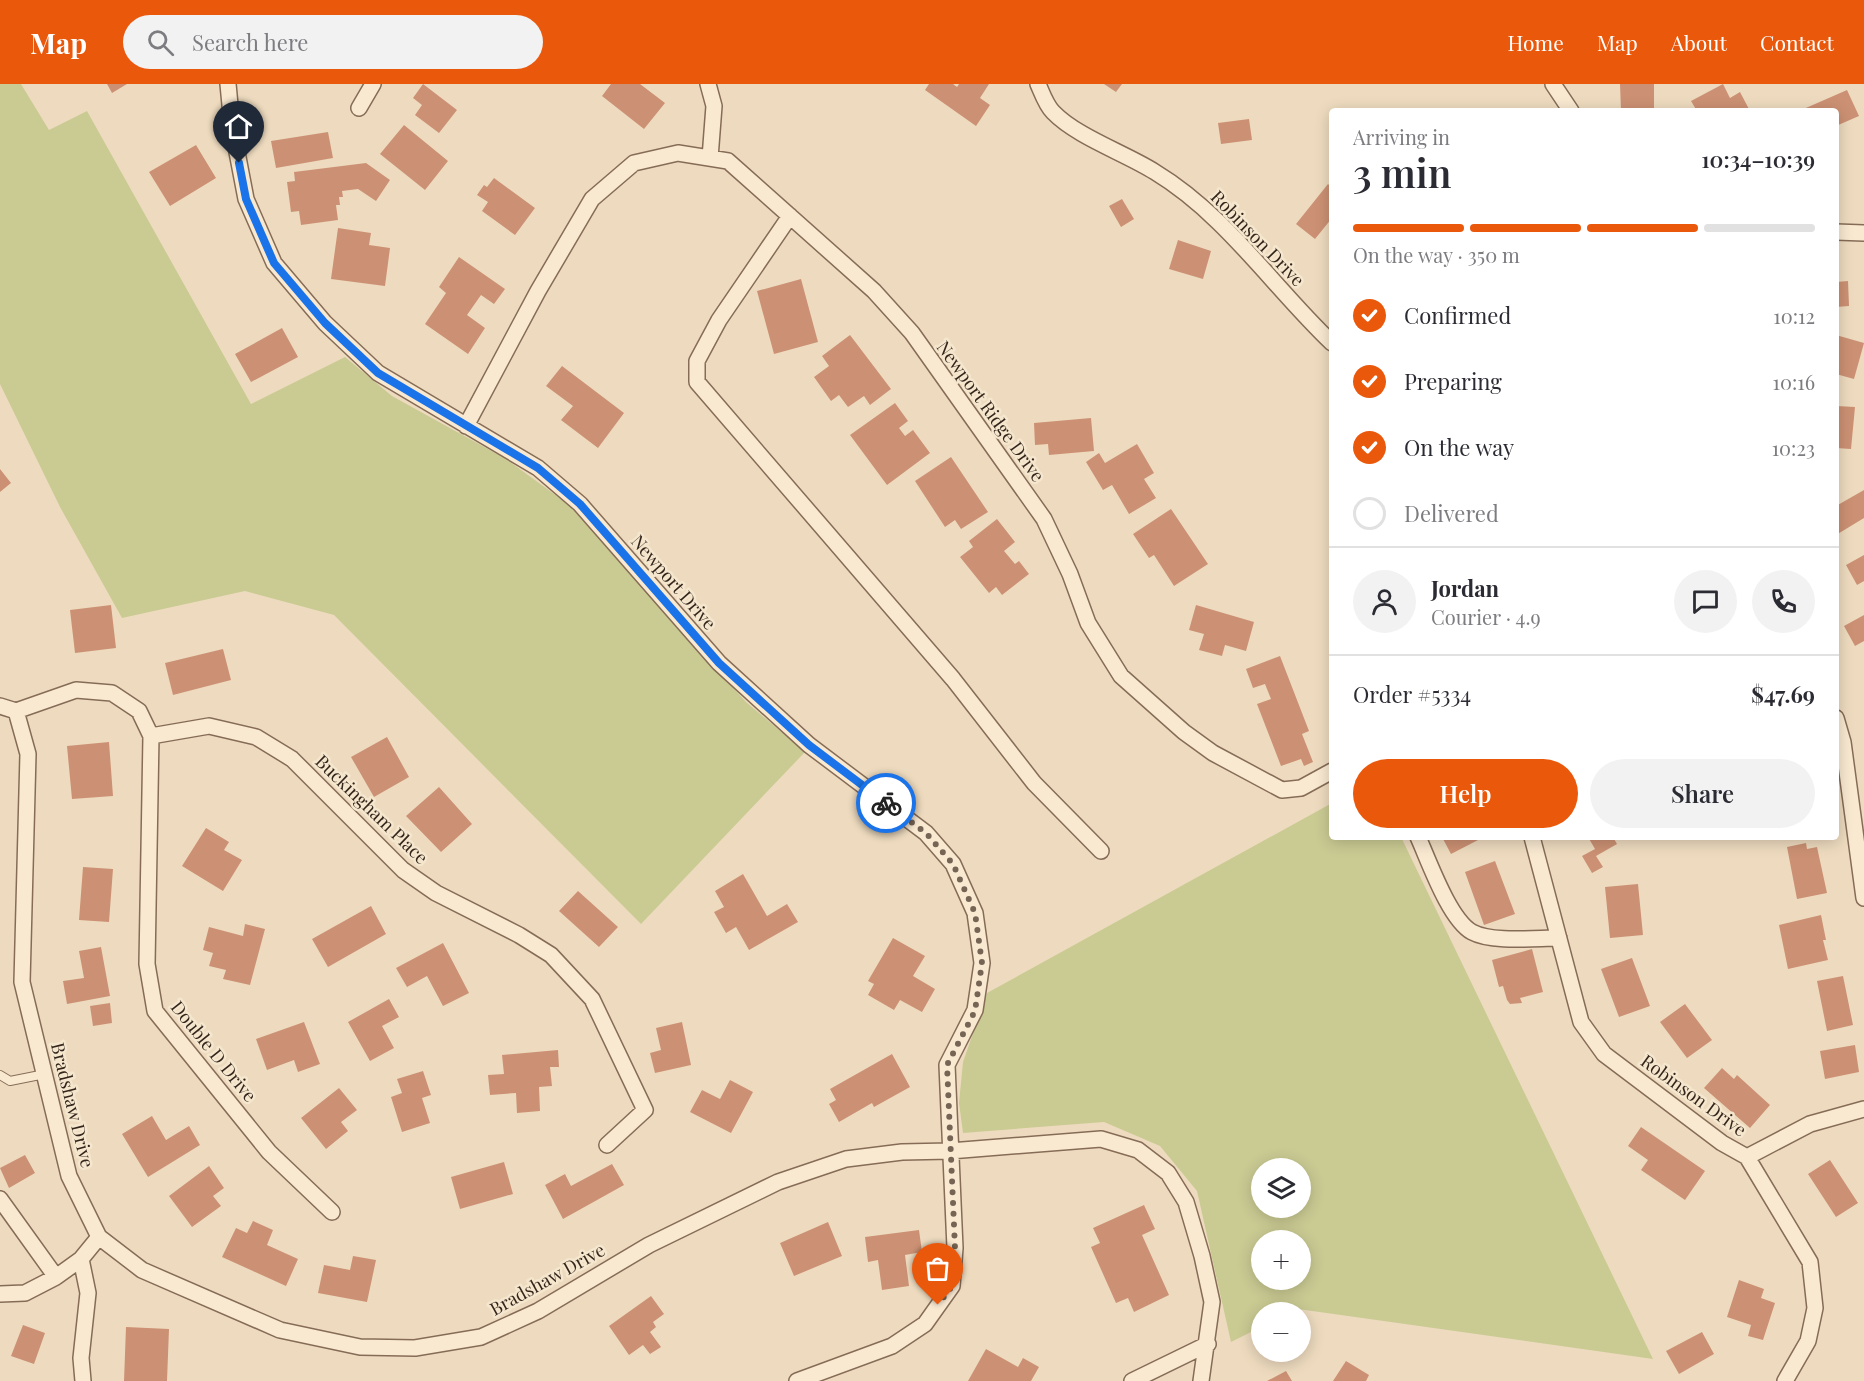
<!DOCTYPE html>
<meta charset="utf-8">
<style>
body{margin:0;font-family:"Playfair Display",serif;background:#f2f2f3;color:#2b2b33;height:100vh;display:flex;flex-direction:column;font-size:22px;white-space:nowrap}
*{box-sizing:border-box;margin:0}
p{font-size:20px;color:#7c7c81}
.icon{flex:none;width:33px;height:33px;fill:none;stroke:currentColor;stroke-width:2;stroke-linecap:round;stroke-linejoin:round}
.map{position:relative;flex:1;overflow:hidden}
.panel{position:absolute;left:1329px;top:24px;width:510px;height:732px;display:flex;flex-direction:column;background:#fff;border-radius:6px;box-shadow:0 3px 15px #0003}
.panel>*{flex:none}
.buttons{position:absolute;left:1251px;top:1074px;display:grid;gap:12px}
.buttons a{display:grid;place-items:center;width:60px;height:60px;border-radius:50%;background:#fff;box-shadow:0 3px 15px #0003;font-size:30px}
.pin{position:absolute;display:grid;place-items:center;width:51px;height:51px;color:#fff;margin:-62px -26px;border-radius:50% 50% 50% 0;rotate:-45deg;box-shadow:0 0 6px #0007}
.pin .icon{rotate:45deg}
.courier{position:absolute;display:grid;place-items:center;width:60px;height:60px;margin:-30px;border:4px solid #1a73e8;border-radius:50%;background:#fff;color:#222;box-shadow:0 2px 8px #0007}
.headline em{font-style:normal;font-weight:600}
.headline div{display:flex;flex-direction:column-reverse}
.headline{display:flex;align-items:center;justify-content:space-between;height:102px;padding:0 24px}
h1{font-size:39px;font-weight:600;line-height:45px}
.bar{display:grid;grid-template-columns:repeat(4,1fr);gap:9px 6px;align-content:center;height:72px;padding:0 24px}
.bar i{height:8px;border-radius:4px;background:#e1e1e2}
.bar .selected{background:#ea580c}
.bar p{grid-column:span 4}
.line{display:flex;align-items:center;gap:15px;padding:0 24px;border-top:2px solid #e1e1e2}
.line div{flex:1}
.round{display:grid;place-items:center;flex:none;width:63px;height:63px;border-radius:32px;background:#f2f2f3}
ol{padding:0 24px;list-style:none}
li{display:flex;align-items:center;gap:18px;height:66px}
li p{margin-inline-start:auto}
li .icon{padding:6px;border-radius:50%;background:#ea580c;color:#fff;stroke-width:4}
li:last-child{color:#7c7c81}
li i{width:33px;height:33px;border:3px solid #e1e1e2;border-radius:50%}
.cta{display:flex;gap:12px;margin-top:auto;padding:12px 24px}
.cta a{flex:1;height:69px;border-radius:36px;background:#ea580c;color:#fff;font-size:24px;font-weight:600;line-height:69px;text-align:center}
.cta a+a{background:#f2f2f3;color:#2b2b33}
header{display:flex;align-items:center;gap:36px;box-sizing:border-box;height:84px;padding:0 30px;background:#ea580c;color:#fff}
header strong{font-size:28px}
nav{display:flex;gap:33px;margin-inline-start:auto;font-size:21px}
.search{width:420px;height:54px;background:#f2f2f3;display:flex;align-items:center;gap:15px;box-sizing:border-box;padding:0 21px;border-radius:33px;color:#7c7c81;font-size:22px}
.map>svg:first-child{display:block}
.green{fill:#cacb93;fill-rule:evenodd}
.building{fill:#cc9174}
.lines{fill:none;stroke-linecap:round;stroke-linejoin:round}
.service-casing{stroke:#866c57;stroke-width:10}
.minor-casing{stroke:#866c57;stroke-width:18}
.service{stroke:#f9e9d1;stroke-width:8}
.minor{stroke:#f9e9d1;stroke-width:15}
.done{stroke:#766555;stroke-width:6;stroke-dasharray:0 10.8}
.route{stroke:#1a73e8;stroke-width:8}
.labels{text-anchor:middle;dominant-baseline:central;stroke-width:5;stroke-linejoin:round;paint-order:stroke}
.street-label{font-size:18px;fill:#35261c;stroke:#f5e6ce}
</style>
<header>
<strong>Map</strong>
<div class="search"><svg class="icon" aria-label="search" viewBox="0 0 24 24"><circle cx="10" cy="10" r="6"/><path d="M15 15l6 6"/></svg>Search here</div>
<nav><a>Home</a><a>Map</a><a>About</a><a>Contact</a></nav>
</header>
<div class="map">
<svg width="1864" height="1297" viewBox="0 0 1864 1297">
<rect width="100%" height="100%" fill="#eedbbf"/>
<!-- green -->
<path class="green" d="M0,0H21L49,46L87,27L251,320L345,273L392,312L506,375L568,420L746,618L805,668L641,840L334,531L245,507L122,534L60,423L0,300Z
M1332,719V753H1401L1653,1275L1298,1225L1291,1228H1262L1261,1243L1231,1258L1197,1107L1160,1062L1104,1038L963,1049L959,1019L963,978L987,909ZM1262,1084H1300V1124H1262ZM1262,1156H1300V1196H1262Z"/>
<!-- building -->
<path class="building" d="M107,0H127L112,9Z
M423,0L457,26L439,49L415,31L422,21L413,14Z
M611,0H640L665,19L644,45L602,12Z
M929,0H953L957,3L959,0H989L980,14L990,21L976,42L925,6Z
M1104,0H1122L1116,8Z
M1620,0H1654V27H1621Z
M1723,0L1730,14L1740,8L1750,27H1697L1691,17Z
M1847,6L1859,32L1836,42V27H1799Z
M1249,35L1252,56L1221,60L1218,39Z
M404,41L448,77L425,106L380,70Z
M328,48L333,74L276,84L271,57Z
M196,61L216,94L170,122L149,88Z
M366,79L390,96L376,117L358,105L342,107L343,113H339L340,121H336L338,136L301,141L299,127L291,128L287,98L295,97L294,88Z
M494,94L535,124L515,151L482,127L488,118L477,111L484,101L487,103Z
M1328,100L1332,104V134L1315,155L1296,140Z
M1122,115L1134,135L1121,143L1109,122Z
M338,144L371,149L369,161L390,164L385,202L331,195Z
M1178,156L1211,167L1203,195L1169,185Z
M459,173L505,205L494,220L481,211L467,231L485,244L468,270L425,240L446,209L439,203Z
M801,195L818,258L774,270L757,207Z
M1848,197L1849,222L1836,223V198Z
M282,244L298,273L251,298L235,270Z
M850,251L891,305L870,321L864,312L848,323L839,311L831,317L814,293L829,282L822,272Z
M1836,251L1864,259L1854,295L1836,290Z
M562,282L624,329L598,364L561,336L573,322L546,302Z
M895,319L908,337L899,344L905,352L913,346L930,369L887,401L850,351Z
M1836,322L1855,323L1851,365L1836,364Z
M1091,334L1094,367L1049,371L1048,360L1035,361L1034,339Z
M1137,360L1154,389L1144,395L1156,414L1129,430L1112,401L1103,406L1086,378L1099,369L1105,379Z
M951,373L988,428L961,445L955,436L945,443L915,397Z
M0,385L11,399L0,408Z
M1864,406V434L1836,451V422Z
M1171,425L1208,480L1174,502L1154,471L1149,474L1133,450Z
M997,435L1015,458L1004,467L1015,480L1019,477L1029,490L1002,511L996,503L989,509L960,473L973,463L969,457Z
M1864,471V497L1857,501L1846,481Z
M111,521L116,564L75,569L70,526Z
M1196,521L1254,538L1246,567L1225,561L1222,572L1199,566L1204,550L1189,546Z
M1864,531V557L1855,562L1844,542Z
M223,565L231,596L173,611L165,579Z
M1280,572L1309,647L1302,650L1313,678L1304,682L1301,675L1281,682L1257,620L1271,615L1265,600L1253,604L1246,585Z
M387,653L409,693L374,713L351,673Z
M109,658L113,712L72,715L67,662Z
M439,703L472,740L441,768L406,732Z
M206,744L229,758L224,766L242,776L223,807L182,782Z
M1442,753H1479L1480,755L1451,770Z
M1588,753H1613L1617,760L1596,772L1603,783L1592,789L1582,772L1595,765Z
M1806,759L1807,765L1817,763L1827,809L1797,815L1787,763Z
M1495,777L1515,830L1484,841L1465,788Z
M83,783L113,785L109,838L79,836Z
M743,790L767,832L787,820L798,838L749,866L736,843L726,849L714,828L724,823L715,807Z
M1638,800L1643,851L1610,854L1605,803Z
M578,807L618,843L599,863L559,827Z
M371,822L386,850L328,883L312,855Z
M1821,831L1826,856H1823L1828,876L1788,885L1779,841Z
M245,840L265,845L250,901L223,895L226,886L209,882L213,869L203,866L209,843L243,852Z
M893,854L925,872L913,892L935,905L922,928L900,916L894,926L868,911L874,900L868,897Z
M443,859L469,909L443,922L427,892L407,903L396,884Z
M101,863L110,912L67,920L63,897L84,894L79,867Z
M1532,865L1543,908L1520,914L1522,919L1510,920L1507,916L1503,902L1499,903L1492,876Z
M1632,874L1650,922L1619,933L1601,885Z
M1843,892L1853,941L1827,947L1817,897Z
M389,915L399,933L382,942L394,964L370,977L348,938Z
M110,919L112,939L93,942L90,922Z
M1685,920L1712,956L1687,974L1660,938Z
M304,938L320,980L298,988L294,976L267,986L256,955Z
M682,938L691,981L655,989L650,969L661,966L656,944Z
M1855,961L1859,988L1825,995L1820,967Z
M558,966L559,983H550L552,1002L539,1003L540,1027L517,1029L516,1009L490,1011L488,991L504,990L502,971Z
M892,970L910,1003L874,1023L872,1019L839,1038L829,1020L836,1016L830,1005Z
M1722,984L1734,995L1737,991L1770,1021L1750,1044L1704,1004Z
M423,987L431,1011L422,1014L430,1039L402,1048L391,1013L402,1009L397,995Z
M730,996L753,1008L731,1049L690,1028L702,1006L720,1015Z
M339,1004L357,1026L341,1038L348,1047L326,1065L301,1034Z
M152,1032L166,1056L189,1042L200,1061L148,1093L122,1050Z
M1641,1043L1705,1087L1685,1116L1641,1086L1648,1076L1628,1062Z
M25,1071L35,1089L9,1104L0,1084Z
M1830,1076L1858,1119L1836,1133L1808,1090Z
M504,1078L513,1110L460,1125L451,1093Z
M612,1080L624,1101L563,1135L545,1101L565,1090L571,1102Z
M209,1082L224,1104L213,1112L221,1122L192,1143L169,1112Z
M1144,1121L1155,1145L1142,1151L1169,1211L1134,1228L1128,1214L1116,1219L1091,1163L1100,1159L1093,1144Z
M253,1137L273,1146L267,1161L298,1175L286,1202L222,1173L236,1144L247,1149Z
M828,1138L842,1172L794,1192L780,1159Z
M919,1146L922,1168L905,1171L909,1202L882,1206L878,1176L868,1178L865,1153Z
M353,1172L376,1176L367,1218L318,1209L324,1181L350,1186Z
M1739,1196L1764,1205L1761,1214L1775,1219L1763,1256L1748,1252L1751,1241L1727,1233Z
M651,1212L664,1230L653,1238L656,1243L650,1248L661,1263L650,1270L643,1261L629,1271L609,1242Z
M23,1241L45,1249L34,1280L11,1272Z
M126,1243L169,1245L167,1297H124Z
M1702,1248L1714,1270L1679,1290L1666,1267Z
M986,1265L1018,1283L1023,1274L1039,1283L1031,1297H968Z
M1346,1277L1369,1291L1366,1297H1333Z
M1286,1287L1292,1297H1267Z"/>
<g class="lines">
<defs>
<path id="service" d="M0,991L10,997L45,990"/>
<path id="minor" d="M228,0L232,42L246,115L274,179L325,239L378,289L538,384L580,420L719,579L809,661L926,749L953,780L975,829L982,879L975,926L947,981L955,1164L952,1202L925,1240L892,1262L797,1297
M708,0L714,22L710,74
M1038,0C1042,9 1046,21 1053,28C1077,53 1125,69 1155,88C1226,131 1273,203 1332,259
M1553,0L1571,27
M359,24L373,0
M790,132L719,236L697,277V298L953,595L1034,699L1101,767
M1836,148L1864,149
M466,342L538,207L592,115L634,79L678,69L728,77L874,207L912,249L1044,435L1070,490L1088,539L1121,592L1184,648L1213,669L1282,706L1301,704L1332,687
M0,622L16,627L28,670L22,898L69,1092L99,1153L142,1186L280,1246L360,1263L415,1264L481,1253L538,1227L649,1161L778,1098L846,1075L902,1068L950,1067L1101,1055L1138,1066L1168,1089L1186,1118L1202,1172L1212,1218L1201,1297
M16,627L76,606L112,609L139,627L151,652L209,642L256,653L292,675L403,786L436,809L519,851L551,871L592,915L645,1026L607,1061
M1836,634L1843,658L1864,814
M151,652L147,880L155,927L269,1068L332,1128
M1418,753C1429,777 1449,835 1472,848C1492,859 1536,854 1559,854
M1532,753L1581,938L1604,970L1722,1059L1747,1073L1810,1178L1815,1224L1808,1257L1785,1297
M1747,1073L1810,1040L1864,1025
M0,1115L56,1193
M81,1175L88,1209L81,1274L83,1297
M0,1210L25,1209L56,1193L81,1175L99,1153
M1132,1297L1208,1260"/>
</defs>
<!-- service casing -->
<use href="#service" class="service-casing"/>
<!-- minor casing -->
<use href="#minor" class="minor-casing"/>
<!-- service -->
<use href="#service" class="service"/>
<!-- minor -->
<use href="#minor" class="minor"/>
</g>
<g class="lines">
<!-- done -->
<path class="done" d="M886,719L926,749L953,780L975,829L982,879L975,927L947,981L955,1164L952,1202L938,1221"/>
<!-- route -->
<path class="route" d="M239,79L246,115L274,179L325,239L378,289L538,384L580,420L719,579L809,661L886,719"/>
</g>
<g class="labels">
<!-- street labels -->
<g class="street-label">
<text transform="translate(1258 154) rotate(46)">Robinson Drive</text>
<text transform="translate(991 327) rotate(54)">Newport Ridge Drive</text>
<text transform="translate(674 498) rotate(49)">Newport Drive</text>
<text transform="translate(372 725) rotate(44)">Buckingham Place</text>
<text transform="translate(214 967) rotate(51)">Double D Drive</text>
<text transform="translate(1694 1011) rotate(36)">Robinson Drive</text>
<text transform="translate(73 1021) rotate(76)">Bradshaw Drive</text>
<text transform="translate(547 1195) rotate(-29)">Bradshaw Drive</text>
</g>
</g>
</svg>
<div class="buttons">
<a><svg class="icon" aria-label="layers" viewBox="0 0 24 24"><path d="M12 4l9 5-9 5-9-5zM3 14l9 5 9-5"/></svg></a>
<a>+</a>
<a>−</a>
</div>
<div class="pin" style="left:938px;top:1221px;background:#ea580c"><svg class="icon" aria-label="bag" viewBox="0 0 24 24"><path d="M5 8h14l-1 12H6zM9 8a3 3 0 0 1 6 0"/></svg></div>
<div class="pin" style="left:239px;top:79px;background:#1f2937"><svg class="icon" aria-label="home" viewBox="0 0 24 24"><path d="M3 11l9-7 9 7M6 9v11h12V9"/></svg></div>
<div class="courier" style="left:886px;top:719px"><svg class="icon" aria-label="bike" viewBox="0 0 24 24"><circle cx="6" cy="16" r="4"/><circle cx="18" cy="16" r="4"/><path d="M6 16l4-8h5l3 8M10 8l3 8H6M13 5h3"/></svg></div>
<section class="panel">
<div class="headline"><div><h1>3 min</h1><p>Arriving in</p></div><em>10:34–10:39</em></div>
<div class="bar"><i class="selected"></i><i class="selected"></i><i class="selected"></i><i></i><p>On the way · 350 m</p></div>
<ol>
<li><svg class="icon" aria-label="check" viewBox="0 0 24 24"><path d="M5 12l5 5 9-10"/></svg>Confirmed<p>10:12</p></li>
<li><svg class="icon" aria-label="check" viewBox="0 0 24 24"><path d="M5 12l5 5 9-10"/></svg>Preparing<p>10:16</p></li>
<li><svg class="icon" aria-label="check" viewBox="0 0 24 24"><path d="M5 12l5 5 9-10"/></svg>On the way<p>10:23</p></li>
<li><i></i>Delivered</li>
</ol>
<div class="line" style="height:108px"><a class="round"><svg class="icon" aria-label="person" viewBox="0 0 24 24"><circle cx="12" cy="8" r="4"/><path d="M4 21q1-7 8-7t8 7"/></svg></a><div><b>Jordan</b><p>Courier · 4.9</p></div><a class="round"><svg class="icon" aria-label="chat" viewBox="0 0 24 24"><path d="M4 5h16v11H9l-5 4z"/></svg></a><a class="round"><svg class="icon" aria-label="phone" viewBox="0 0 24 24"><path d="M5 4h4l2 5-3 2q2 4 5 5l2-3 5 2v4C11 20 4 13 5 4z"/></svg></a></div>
<div class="line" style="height:78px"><div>Order #5334</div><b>$47.69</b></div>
<div class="cta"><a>Help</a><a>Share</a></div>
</section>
</div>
